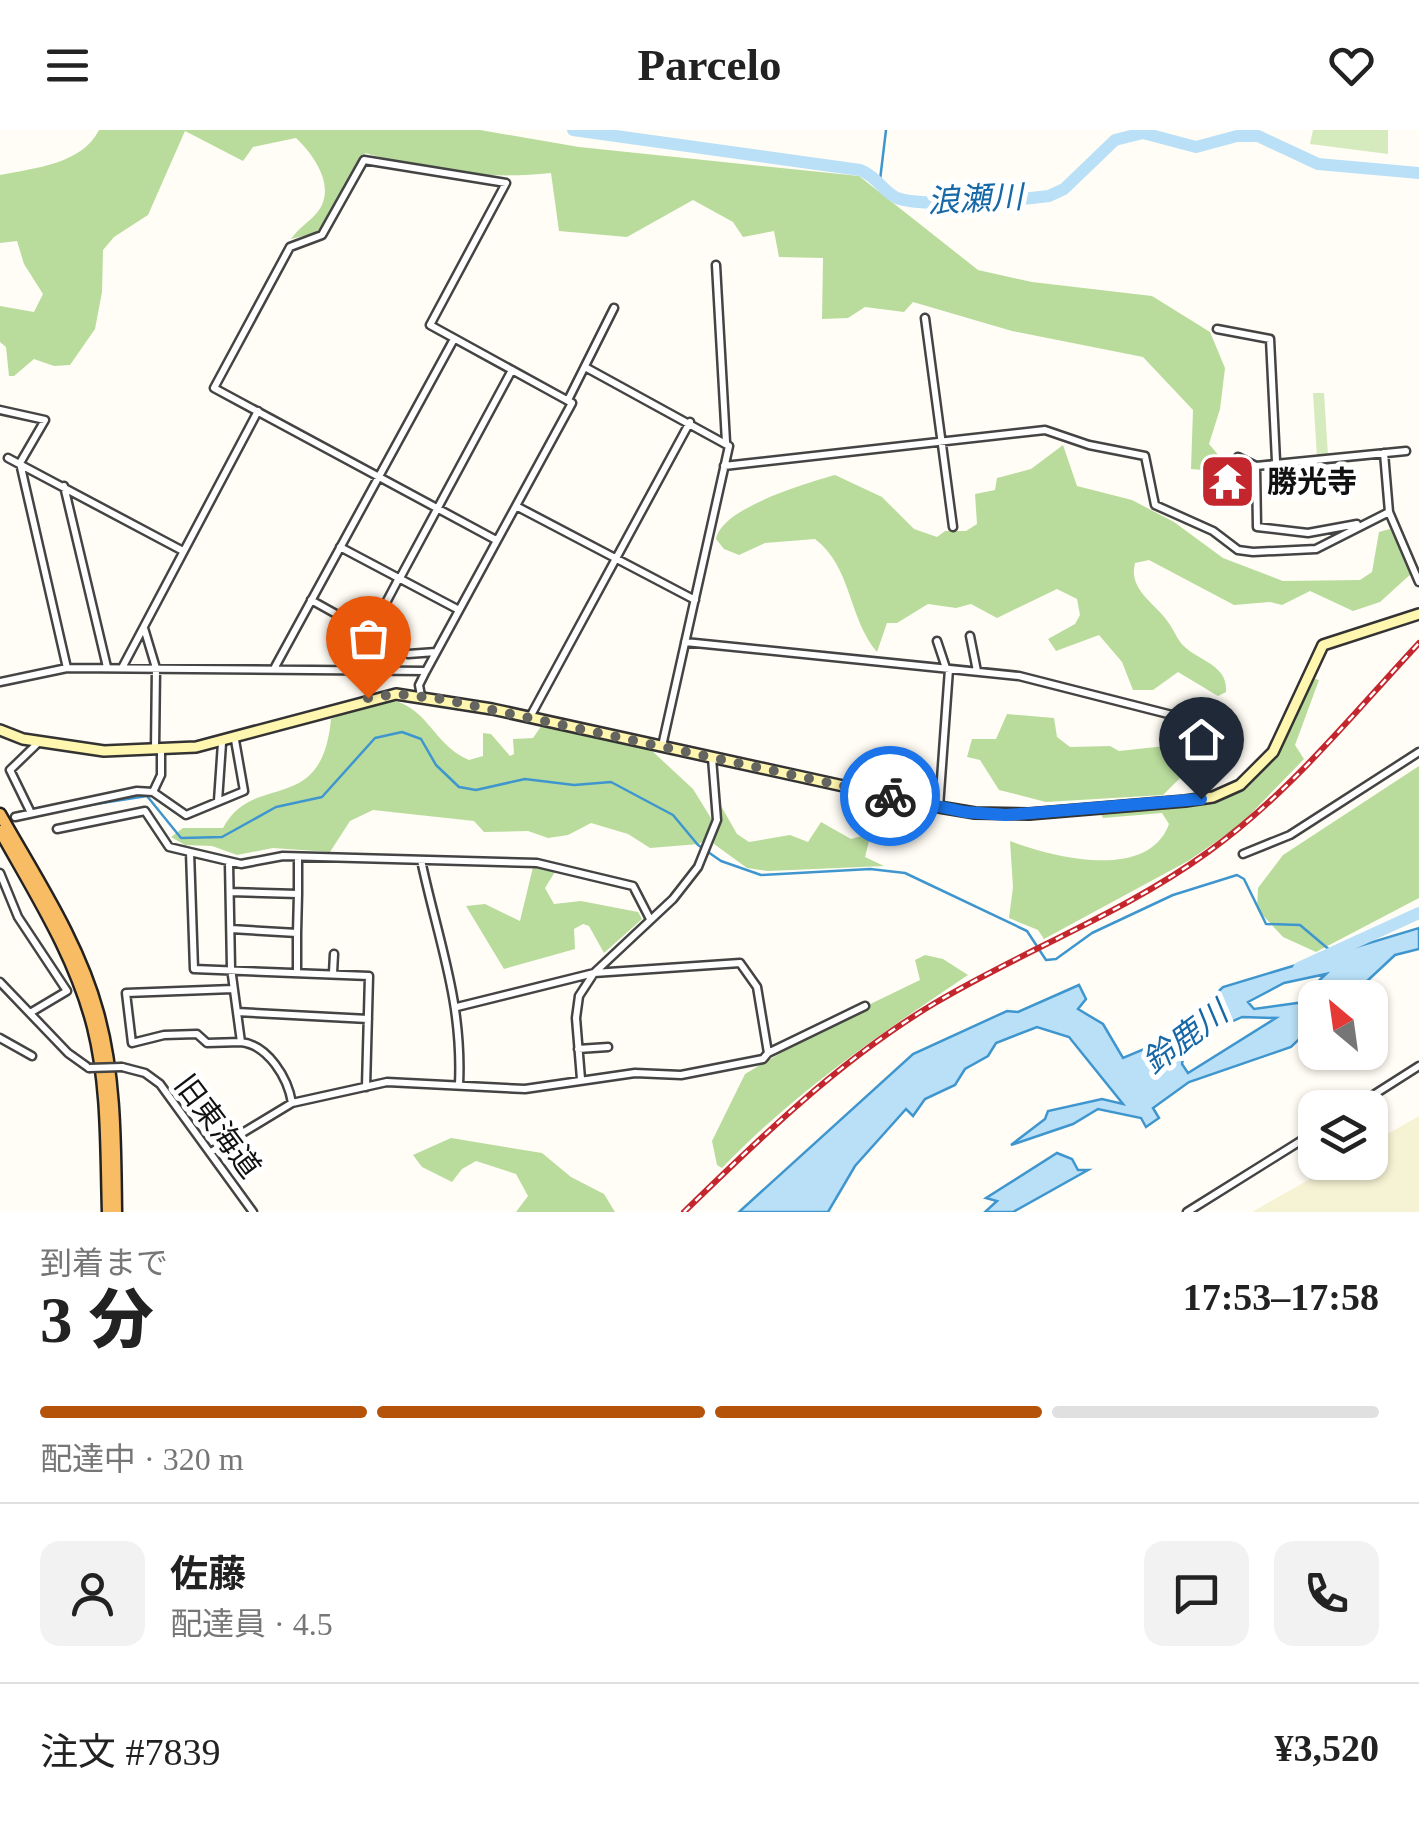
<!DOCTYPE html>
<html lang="ja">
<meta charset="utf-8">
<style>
body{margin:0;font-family:"Times New Roman","Noto Sans JP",serif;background:#f2f2f2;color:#222;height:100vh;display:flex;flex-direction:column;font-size:38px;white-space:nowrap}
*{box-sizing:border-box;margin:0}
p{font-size:32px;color:#767676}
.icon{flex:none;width:55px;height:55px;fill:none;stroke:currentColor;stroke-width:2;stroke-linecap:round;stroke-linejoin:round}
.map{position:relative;height:1082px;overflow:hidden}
.drawer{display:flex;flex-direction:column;background:#fff;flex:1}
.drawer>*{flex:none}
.needle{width:65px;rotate:331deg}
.tools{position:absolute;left:1298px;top:850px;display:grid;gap:20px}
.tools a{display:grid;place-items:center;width:90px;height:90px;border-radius:20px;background:#fff;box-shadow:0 2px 8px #0004;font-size:50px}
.pin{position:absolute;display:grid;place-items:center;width:85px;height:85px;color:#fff;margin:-102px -42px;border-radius:50% 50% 50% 0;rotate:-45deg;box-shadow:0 0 10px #0007}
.pin .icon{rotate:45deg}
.courier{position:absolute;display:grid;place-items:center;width:100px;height:100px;margin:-50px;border:8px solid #1a73e8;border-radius:50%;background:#fff;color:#222;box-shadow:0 2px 12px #0007}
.overview em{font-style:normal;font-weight:800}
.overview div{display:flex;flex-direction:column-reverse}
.overview{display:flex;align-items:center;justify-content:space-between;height:170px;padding:0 40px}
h1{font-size:65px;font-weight:800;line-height:75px}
.bar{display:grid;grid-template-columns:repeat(4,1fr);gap:15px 10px;align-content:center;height:120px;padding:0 40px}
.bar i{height:12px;border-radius:8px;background:#e0e0e0}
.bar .active{background:#b45309}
.bar p{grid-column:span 4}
.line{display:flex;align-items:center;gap:25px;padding:0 40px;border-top:2px solid #e0e0e0}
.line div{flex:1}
.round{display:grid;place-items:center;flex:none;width:105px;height:105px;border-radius:20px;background:#f2f2f2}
header{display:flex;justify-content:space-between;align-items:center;height:130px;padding:0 40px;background:#fff;font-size:45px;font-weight:800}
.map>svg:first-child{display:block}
.farmland{fill:#f6f3d4}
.green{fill:#d5ebbd}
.forest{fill:#b9dc9c}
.water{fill:#b9e0f7;stroke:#3f96cf;stroke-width:2.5;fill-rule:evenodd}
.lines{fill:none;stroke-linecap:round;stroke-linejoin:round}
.stream{stroke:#3f96cf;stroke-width:2.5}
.river{stroke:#b9e0f7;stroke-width:12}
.minor-casing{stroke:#444;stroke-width:11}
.secondary-casing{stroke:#333;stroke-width:14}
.trunk-casing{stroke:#222;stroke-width:15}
.minor{stroke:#fff;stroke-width:6}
.secondary{stroke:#fff6b0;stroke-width:9}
.trunk{stroke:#f7bc64;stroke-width:10}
.rail-casing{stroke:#c4262e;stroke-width:6}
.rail{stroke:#fff;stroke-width:2.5;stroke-dasharray:8;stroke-linecap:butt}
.minor-bridge-casing{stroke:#444;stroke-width:11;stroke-linecap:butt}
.minor-bridge{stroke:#fff;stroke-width:6}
.done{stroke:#646461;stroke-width:10;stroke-dasharray:0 18}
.route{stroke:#1a73e8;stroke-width:12}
.labels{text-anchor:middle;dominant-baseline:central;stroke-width:10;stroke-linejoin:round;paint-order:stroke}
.poi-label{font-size:30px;font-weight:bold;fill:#111;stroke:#fff;text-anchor:start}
.street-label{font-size:30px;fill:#111;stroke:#fff}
.water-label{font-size:32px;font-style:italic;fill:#1768a6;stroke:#fff}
</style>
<header><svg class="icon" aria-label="menu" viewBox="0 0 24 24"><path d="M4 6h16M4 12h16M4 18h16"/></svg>Parcelo<svg class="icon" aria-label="heart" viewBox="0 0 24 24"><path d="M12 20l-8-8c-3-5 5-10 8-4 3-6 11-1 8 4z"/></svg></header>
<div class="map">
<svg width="1419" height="1082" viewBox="0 0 1419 1082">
<rect width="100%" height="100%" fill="#fffdf5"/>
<!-- farmland -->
<path class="farmland" d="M1419,986V1082H1252L1338,1033L1370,1032V1014Z"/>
<!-- green -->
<path class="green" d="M1313,0H1388V24L1310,14Z
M1313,263H1324L1328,326L1317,327Z"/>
<!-- forest -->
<path class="forest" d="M99,0H480L579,17L859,46L978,140L1032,152L1152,166L1210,202L1225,238L1220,279L1209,314L1220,327L1215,341L1191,339L1193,280L1143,227L1012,201L913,172L904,182L865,177L848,188L822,189L823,128L779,127L774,101L743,107L733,92L693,70L627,107L559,101L551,43C486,50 428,41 365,23L319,102L291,109C298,99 306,94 314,86C339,61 316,27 296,8L253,17L243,31L185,1L148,85L114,107L103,120L102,162L95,199L70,235L54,236L34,229L14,246H9L6,217L0,212V176L34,182L43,164L24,134L17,111L0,113V45C35,38 82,34 99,0Z
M1063,315L1077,356L1132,370L1174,392L1223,428L1283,451L1360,450L1372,442L1379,402L1390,399L1412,443L1380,472L1353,481L1310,461L1282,475L1270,472L1234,475L1149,430L1135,433C1128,460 1155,473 1168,492C1175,501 1177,511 1186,518C1202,532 1228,536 1226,562L1218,566L1178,542L1153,560H1133L1122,532L1099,505L1056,521L1048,509L1075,494L1080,485L1077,469L1057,459L997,488L971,474L956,478L928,474L897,493H887L877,522C848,488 852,437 815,409L765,413L739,425L724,419L716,409C721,378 807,353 835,345L882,367L914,399L937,407L945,401H966L977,394L975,364L995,360L997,348L1031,339Z
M1312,548L1319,550L1295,615L1304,629L1239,696L1188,731L1044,809L1038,800L1009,788L1013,757L1010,711C1052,727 1148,752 1169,694L1162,683L1103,688L1100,683C1241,674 1249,679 1312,548Z
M384,569C428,573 431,614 469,630L483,626V603L491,604L510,626L514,624L513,609L533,608L542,595L650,619L693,659L714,693L708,708L699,714L650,718L628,704L591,693L568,705L548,708L528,701L484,702L474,691L373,680L350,691L330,722L273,718L237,725L212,716L185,715L171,707L183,698H223C254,640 322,688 331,589Z
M1228,581L1232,584L1225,631L1180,648L1163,665L1046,672L999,660L980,630L967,627L972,609H996L1007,584L1054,588L1057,607L1070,617L1110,616L1119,621L1202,612Z
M1419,636V768L1316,822L1283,807L1257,779L1258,758L1283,725Z
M717,676H721L737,704L749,712L790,705L808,712L821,692L851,709L871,703L865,727L884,736L768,741L747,738L714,714Z
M542,733L558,737L545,758L554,774L581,771L638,782L642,789L604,823L589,796L583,794L574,799L575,819L504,839L466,776L485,774L520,791L533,737Z
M925,825L943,829L968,845C880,904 796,961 722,1038L717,1035L712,1011L745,944L833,892L920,850L915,830Z
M451,1008L542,1023L571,1047L604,1064L615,1082H516L528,1066L516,1044L476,1031L462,1039L452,1052L422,1037L413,1025Z"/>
<!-- water -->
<path class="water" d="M1419,798V819L1395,825L1350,867L1315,868V894L1291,917L1189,952L1153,978L1159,988L1146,997L1141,988L1098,979L1073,994L1011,1015L1045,989L1048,981L1102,969L1123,974L1069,907L1037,897L996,913L988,926L965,939L955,955L925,969L913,986L906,979L855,1036L828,1082H739L913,924L1007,881L1018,882L1079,855L1086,869L1078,879L1103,894L1123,928L1166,910L1223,857ZM1326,844L1309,860L1304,872L1254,879L1248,872L1284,853ZM1242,887L1276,888L1188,943L1182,934C1184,906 1220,898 1242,887Z
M1057,1023L1072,1029L1078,1040H1088L1013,1082H985L997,1071L986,1068Z"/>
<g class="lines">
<!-- stream -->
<path class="stream" d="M880,50L886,0
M70,678L147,666L181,708L222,707L276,677L322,667L375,608L402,602L421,609L436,635L459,657L476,660L525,649L574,655L611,652L673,685L698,715L721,731L761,745L870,739L905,743L1027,801L1046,830L1056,829L1092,803L1173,765L1237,745L1244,749L1266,794L1300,795L1332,822"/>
<!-- river -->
<path class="river" d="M573,0L860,40C877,46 883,62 897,68C924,78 1017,70 1049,66L1064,59L1115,10L1143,3L1196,17L1237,6H1258L1318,34L1419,43
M1299,838L1419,783"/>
<defs>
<path id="minor" d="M716,135L726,312
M925,188L953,397
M1217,199L1270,209L1276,331
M585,237L729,316L662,616
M568,270L614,178
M0,280L45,290L20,333L67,538
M1384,323L1389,382L1419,452
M1238,327L1256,336
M8,328L183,421
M724,336L1045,300L1089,315L1145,326L1155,375L1213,401L1238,420L1253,422L1316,419L1389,382
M64,356L107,537
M516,376L695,470
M1357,394L1308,403L1257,397L1256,336L1406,321
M340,417L459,480
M400,448L512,240
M311,470L408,524L436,522
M144,498L156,538L155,619
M370,503L399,448
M970,506L977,541
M937,511L946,538
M685,512L1019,546L1172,585
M275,537L454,209
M122,538L258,281
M0,552L67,538L426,541
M421,566L419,555L426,541L572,273L430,195L506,53L364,30L322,105L290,117L214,258L496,410
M530,587L690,292
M153,662L161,645V620
M218,671L222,613
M939,677L949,539
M31,683L10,640L39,612
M15,687L137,661L153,662L186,685L244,661L235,610
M57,699L145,681L169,717L190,722
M1243,724L1290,705L1419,622
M421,730C438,810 463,872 459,955
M229,733L231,838L241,912C268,915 288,948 292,973
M0,743L18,787L67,861L30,883
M230,762L298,764L297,803L231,799
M298,764V727
M297,803V841
M333,843L334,824
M0,852L68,923L89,938
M233,859L126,863L132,913L164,905L197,904L207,913L241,912
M237,882L368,889
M0,908L32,926
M578,919L608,917
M768,923L865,876
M122,937L145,943L160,954L253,1082
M581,949L576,888L579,866L594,843L673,769L698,737L717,690L712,628
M366,957L369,846L194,839L190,722L241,734L283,726L537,733L633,756L650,789
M1353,978L1419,936
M211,1022L292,973L387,952L525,959L635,943L681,945L763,929L768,923L757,857L740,833L594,843L457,877
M1187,1082L1315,1002"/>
<path id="secondary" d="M0,600L23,609L104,621L196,617L396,564L492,579L939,677L975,683L1029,684L1185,671L1213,667L1240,655L1273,622L1323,515L1419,484"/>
<path id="trunk" d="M0,684C36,748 79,812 98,883C116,948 115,1016 116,1082
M0,701C35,764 75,826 93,897C108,957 106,1020 108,1082"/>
</defs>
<!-- minor casing -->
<use href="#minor" class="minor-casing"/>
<!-- secondary casing -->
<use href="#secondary" class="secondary-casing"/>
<!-- trunk casing -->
<use href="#trunk" class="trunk-casing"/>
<!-- minor -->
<use href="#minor" class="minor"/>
<!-- secondary -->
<use href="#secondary" class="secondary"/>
<!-- trunk -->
<use href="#trunk" class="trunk"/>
<defs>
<path id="rail" d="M684,1082C762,1006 841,929 935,873C1024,820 1124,783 1208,722C1288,665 1352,585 1419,513"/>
</defs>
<!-- rail casing -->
<use href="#rail" class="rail-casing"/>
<!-- rail -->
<use href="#rail" class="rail"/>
<defs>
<path id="minor-bridge" d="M89,938L122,937"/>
</defs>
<!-- minor-bridge casing -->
<use href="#minor-bridge" class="minor-bridge-casing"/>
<!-- minor-bridge -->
<use href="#minor-bridge" class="minor-bridge"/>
</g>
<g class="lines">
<!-- done -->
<path class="done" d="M368,568L396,564L442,569L890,666"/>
<!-- route -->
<path class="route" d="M890,666L965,682L1006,685L1201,669"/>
</g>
<!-- icons -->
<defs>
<symbol id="temple-square" viewBox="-11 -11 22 22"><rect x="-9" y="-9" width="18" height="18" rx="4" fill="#c4262e" stroke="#fff"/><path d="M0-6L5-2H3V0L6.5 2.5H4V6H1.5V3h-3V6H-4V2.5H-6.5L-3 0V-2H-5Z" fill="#fff"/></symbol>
</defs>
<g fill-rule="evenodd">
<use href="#temple-square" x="1196" y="320" width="63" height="63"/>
</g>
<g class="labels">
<!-- poi labels -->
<g class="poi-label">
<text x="1267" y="351">勝光寺</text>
</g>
<!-- street labels -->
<g class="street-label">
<text transform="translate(218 996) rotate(53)">旧東海道</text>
</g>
<!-- water labels -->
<g class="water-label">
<text transform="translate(975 69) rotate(-3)">浪瀬川</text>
<text transform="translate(1185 907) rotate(-37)">鈴鹿川</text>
</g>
</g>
</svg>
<div class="tools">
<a><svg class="needle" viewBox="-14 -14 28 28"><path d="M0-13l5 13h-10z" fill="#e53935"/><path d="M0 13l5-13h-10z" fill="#767676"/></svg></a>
<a><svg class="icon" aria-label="layers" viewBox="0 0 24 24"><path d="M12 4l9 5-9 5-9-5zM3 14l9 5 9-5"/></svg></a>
</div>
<div class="pin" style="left:368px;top:568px;background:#ea580c"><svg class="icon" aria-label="bag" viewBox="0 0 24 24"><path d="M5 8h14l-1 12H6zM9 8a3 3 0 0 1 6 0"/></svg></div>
<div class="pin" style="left:1201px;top:669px;background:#1f2937"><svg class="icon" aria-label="home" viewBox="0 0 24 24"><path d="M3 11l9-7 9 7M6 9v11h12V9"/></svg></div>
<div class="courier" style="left:890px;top:666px"><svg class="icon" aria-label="bike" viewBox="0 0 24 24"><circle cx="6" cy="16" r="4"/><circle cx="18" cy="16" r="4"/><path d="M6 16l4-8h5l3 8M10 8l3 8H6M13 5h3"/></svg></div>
</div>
<section class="drawer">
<div class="overview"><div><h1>3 分</h1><p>到着まで</p></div><em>17:53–17:58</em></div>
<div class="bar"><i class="active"></i><i class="active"></i><i class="active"></i><i></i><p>配達中 · 320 m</p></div>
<div class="line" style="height:180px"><a class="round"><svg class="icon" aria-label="person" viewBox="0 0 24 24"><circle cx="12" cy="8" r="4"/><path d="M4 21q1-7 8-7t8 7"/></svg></a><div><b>佐藤</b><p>配達員 · 4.5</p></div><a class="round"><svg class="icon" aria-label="chat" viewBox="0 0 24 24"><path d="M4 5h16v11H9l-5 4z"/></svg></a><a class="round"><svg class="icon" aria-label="phone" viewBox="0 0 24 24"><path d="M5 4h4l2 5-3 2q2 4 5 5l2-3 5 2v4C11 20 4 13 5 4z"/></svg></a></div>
<div class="line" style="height:130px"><div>注文 #7839</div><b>¥3,520</b></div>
</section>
